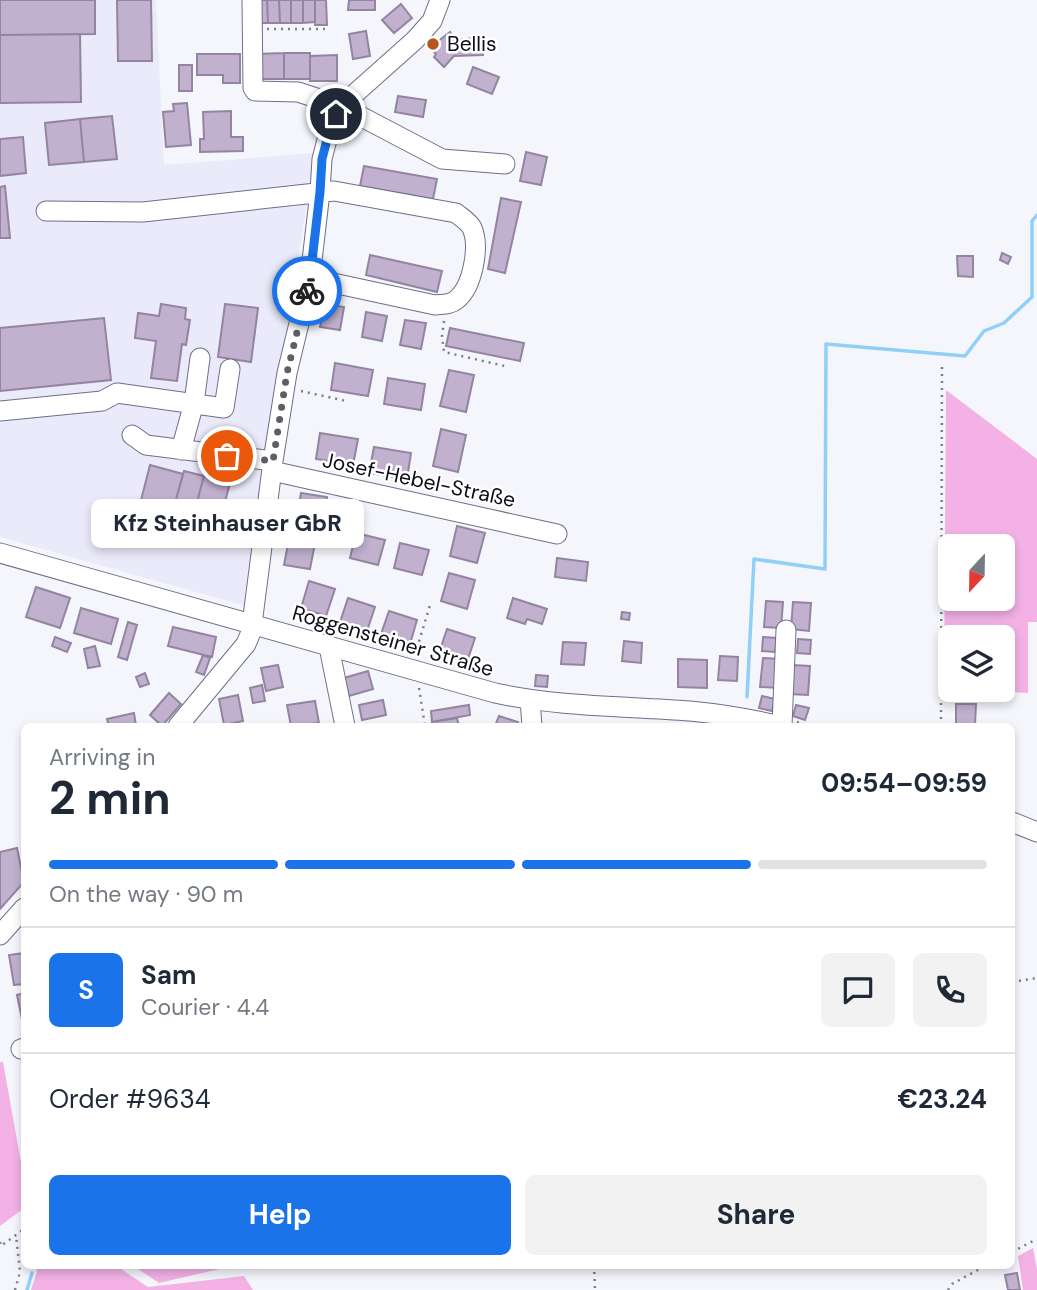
<!DOCTYPE html>
<meta charset="utf-8">
<style>
body{margin:0;font-family:"DM Sans",sans-serif;background:#f2f2f3;color:#1f2937;height:100vh;display:flex;flex-direction:column;font-size:26px;white-space:nowrap}
*{box-sizing:border-box;margin:0}
p{font-size:23px;color:#747a83}
.icon{flex:none;width:38px;height:38px;fill:none;stroke:currentColor;stroke-width:2;stroke-linecap:round;stroke-linejoin:round}
.map{position:relative;flex:1;overflow:hidden}
.details{position:absolute;left:21px;top:723px;width:994px;height:546px;display:flex;flex-direction:column;background:#fff;border-radius:10px;box-shadow:0 4px 10px #0003}
.details>*{flex:none}
.needle{width:46px;rotate:202deg}
.controls{position:absolute;left:938px;top:534px;display:grid;gap:14px}
.controls a{display:grid;place-items:center;width:77px;height:77px;border-radius:10px;background:#fff;box-shadow:0 4px 10px #0003;font-size:35px}
.pin{position:absolute;display:grid;place-items:center;width:60px;height:60px;color:#fff;margin:-30px;border:4px solid #fff;border-radius:50%;box-shadow:0 2px 7px #0007}
.courier{position:absolute;display:grid;place-items:center;width:70px;height:70px;margin:-35px;border:5px solid #1a73e8;border-radius:50%;background:#fff;color:#222;box-shadow:0 2px 9px #0007}
.bubble{position:absolute;height:49px;border-radius:10px;background:#fff;box-shadow:0 4px 10px #0003;font-size:23px;font-weight:700;line-height:49px;text-align:center}
.head em{font-style:normal;font-weight:700}
.head div{display:flex;flex-direction:column-reverse}
.head{display:flex;align-items:center;justify-content:space-between;height:119px;padding:0 28px}
h1{font-size:46px;font-weight:700;line-height:52px}
.bar{display:grid;grid-template-columns:repeat(4,1fr);gap:10px 7px;align-content:center;height:84px;padding:0 28px}
.bar i{height:9px;border-radius:5px;background:#e0e1e3}
.bar .on{background:#1a73e8}
.bar p{grid-column:span 4}
.line{display:flex;align-items:center;gap:18px;padding:0 28px;border-top:2px solid #e0e1e3}
.line div{flex:1}
.round{display:grid;place-items:center;flex:none;width:74px;height:74px;border-radius:10px;background:#f2f2f3}
.cta{display:flex;gap:14px;margin-top:auto;padding:14px 28px}
.cta a{flex:1;height:80px;border-radius:10px;background:#1a73e8;color:#fff;font-size:28px;font-weight:700;line-height:80px;text-align:center}
.cta a+a{background:#f2f2f3;color:#1f2937}
.map>svg:first-child{display:block}
.built{fill:#eaeafa}
.green{fill:#f3b1e6;fill-rule:evenodd}
.lines{fill:none;stroke-linecap:round;stroke-linejoin:round}
.stream{stroke:#90d0f8;stroke-width:3.5}
.building{fill:#c1b1cf;stroke:#9384a1;stroke-width:2}
.minor-casing{stroke:#6e6e8b;stroke-width:21}
.path{stroke:#7d7d86;stroke-width:2.5;stroke-dasharray:2 5;stroke-linecap:butt}
.minor{stroke:#fff;stroke-width:19}
.done{stroke:#5e5e67;stroke-width:7;stroke-dasharray:0 12.6}
.route{stroke:#1a73e8;stroke-width:9}
.poi-dot{fill:#b8551c;stroke:#fff;stroke-width:2.5}
.labels{text-anchor:middle;dominant-baseline:central;stroke-width:5;stroke-linejoin:round;paint-order:stroke}
.poi-label{font-size:21px;fill:#0c0c17;stroke:#fff;text-anchor:start}
.street-label{font-size:21px;fill:#0c0c17;stroke:#fff}
</style>
<div class="map">
<svg width="1037" height="1290" viewBox="0 0 1037 1290">
<rect width="100%" height="100%" fill="#f5f6fc"/>
<!-- built -->
<path class="built" d="M0,0H156L164,165L315,153L265,465L246,606L0,537Z"/>
<!-- green -->
<path class="green" d="M946,390L1037,459V622H1028V693L976,690H1003V637H950V688L944,687ZM1003,546V598H950V546Z
M0,1062H3L24,1179V1208L0,1226Z
M1033,1248L1037,1269V1290H1023L1018,1256Z
M35,1265H115L148,1287L244,1276L253,1290H31L37,1271Z
M132,1265H237L159,1283Z"/>
<g class="lines">
<!-- stream -->
<path class="stream" d="M747,697L754,559L825,569L826,344L965,356L984,331L1004,323L1032,297V221L1037,215
M27,1290L32,1273"/>
</g>
<!-- building -->
<path class="building" d="M0,0H95V34L0,35Z
M117,0H151L152,61H118Z
M256,0H267L268,23H256Z
M267,0H279L280,23H268Z
M279,0H291V23H280Z
M291,0H303V23H291Z
M303,0H315V22L303,23Z
M315,0H326L327,25H315Z
M349,0H375V10H348Z
M401,4L412,18L394,33L382,20Z
M366,31L370,56L353,59L349,34Z
M450,32L455,40L483,37V55L454,56L444,67L434,57L436,54L430,48L429,43L431,39H436L437,42Z
M80,34L81,102L0,103V35Z
M284,53H310V79H284Z
M284,53V79H256V54Z
M197,54H240V83H223V75H197Z
M337,55V81H310V56Z
M179,65H192V91H179Z
M473,67L499,77L492,94L467,84Z
M398,96L426,100L423,117L395,112Z
M187,103L191,145L166,147L163,112L174,111L173,104Z
M231,111V137H243V151L200,152V139H204L203,112Z
M112,116L117,159L84,162L80,119Z
M80,119L84,162L49,165L45,123Z
M23,137L26,173L0,176V139Z
M526,152L547,157L541,185L520,181Z
M364,166L437,179L433,199L360,186Z
M5,186L10,238H0V187Z
M501,198L521,202L505,273L488,269Z
M1002,253L1011,257L1008,264L1000,260Z
M370,255L442,271L437,292L366,275Z
M957,256H973V277L958,276Z
M161,304L186,308L185,319L190,320L186,345L182,344L177,381L151,378L156,341L135,338L138,313L159,316Z
M225,304L258,308L251,362L218,357Z
M325,304L344,307L340,330L320,327Z
M366,312L387,316L382,341L362,337Z
M104,318L111,380L0,391V328Z
M405,320L426,323L421,349L400,345Z
M450,328L524,343L520,361L446,346Z
M335,363L373,370L368,396L331,390Z
M449,370L474,375L466,412L440,406Z
M388,378L425,384L421,410L384,404Z
M441,429L466,435L458,472L433,466Z
M320,433L358,439L353,465L316,459Z
M374,447L411,453L407,479L369,473Z
M150,465L183,474L170,521L138,512Z
M184,471L204,476L191,524L171,518Z
M204,476L230,483L213,547L187,540Z
M301,493L327,497L322,528L296,523Z
M457,526L485,533L477,563L450,556Z
M356,533L385,540L378,565L350,558Z
M290,534L316,538L310,569L284,565Z
M400,543L429,550L422,575L394,568Z
M557,558L588,562L586,581L555,577Z
M449,573L475,580L467,609L441,601Z
M309,581L335,589L326,616L301,608Z
M36,587L70,598L60,628L26,617Z
M348,598L375,607L367,631L340,622Z
M513,598L547,609L542,624L527,619L525,624L507,618Z
M766,601L783,602L781,628L764,627Z
M793,602L811,603L809,631L791,629Z
M81,608L118,619L111,644L74,633Z
M389,611L417,620L410,644L381,634Z
M622,612L630,613L629,620L621,619Z
M128,622L137,625L127,660L118,657Z
M173,627L216,637L212,657L168,646Z
M447,629L475,638L467,662L439,653Z
M55,637L71,643L67,652L52,646Z
M763,637L777,638L775,652L762,651Z
M798,639L811,640L810,654L797,653Z
M624,641L642,643L641,663L622,661Z
M563,642L586,643L584,665L561,664Z
M95,646L100,666L88,668L84,649Z
M203,655L210,658L204,675L196,672Z
M720,656L738,657L737,681L718,680Z
M763,658L781,659L779,688L760,687Z
M678,659L707,660V688L678,687Z
M278,665L283,687L266,691L261,668Z
M792,665L810,666L808,695L789,694Z
M368,671L373,689L349,696L344,678Z
M145,673L149,684L140,687L136,677Z
M536,675L548,676L547,687L535,686Z
M262,685L265,701L253,703L250,688Z
M169,693L181,704L162,726L150,715Z
M238,695L243,721L224,725L219,699Z
M762,696L775,699L772,711L759,708Z
M383,700L386,715L362,720L359,705Z
M315,701L319,723L291,726L287,705Z
M956,704H976L975,725H956Z
M469,705L470,715L432,722L431,711Z
M796,705L809,708L805,720L793,716Z
M134,713L136,726H109L107,719Z
M499,716L518,722L516,726H495Z
M457,718L459,726H433L432,722Z
M17,848L24,882L0,909V852Z
M24,953V984L14,985L9,955Z
M24,993V1023L23,1024L17,995Z
M1017,1273L1020,1290H1008L1005,1275Z"/>
<g class="lines">
<defs>
<path id="minor" d="M252,0L253,88L255,91L298,92L341,106L442,159L505,164
M46,211L143,212L334,191L456,213C462,218 469,222 472,228C480,246 473,287 456,300C450,305 442,304 435,305L310,278
M0,411L102,401L117,393L224,408L230,369
M132,435L146,445L273,461
M181,450L194,403L200,358
M272,471L557,534
M0,553L495,693C559,707 625,706 690,711C721,714 751,719 781,726
M329,647L345,726
M530,700L532,726
M178,726L246,644L251,632L273,461L287,373L310,278L320,192L322,159L330,128L341,106L415,40L432,21L440,0
M782,726L786,630
M1012,822L1037,832
M0,935L24,908
M21,1049L24,1048"/>
</defs>
<!-- minor casing -->
<use href="#minor" class="minor-casing"/>
<!-- path -->
<path class="path" d="M267,29H326
M444,321L442,336L444,352L509,367
M301,391L346,401
M415,655L430,605
M419,688L425,726
M797,722L810,726
M941,726L942,367
M1012,982L1037,978
M0,1242L1,1246L24,1229
M1012,1252L1031,1242L1037,1240
M594,1265L595,1290
M15,1290L20,1272L16,1235
M948,1290L952,1284L987,1265"/>
<!-- minor -->
<use href="#minor" class="minor"/>
</g>
<g class="lines">
<!-- done -->
<path class="done" d="M227,456L273,461L287,373L307,291"/>
<!-- route -->
<path class="route" d="M307,291L310,278L320,192L322,159L330,128L336,114"/>
</g>
<!-- markers -->
<circle class="poi-dot" cx="433" cy="44" r="7"/>
<g class="labels">
<!-- poi labels -->
<g class="poi-label">
<text x="447" y="44">Bellis</text>
</g>
<!-- street labels -->
<g class="street-label">
<text transform="translate(419 480) rotate(12)">Josef-Hebel-Straße</text>
<text transform="translate(393 641) rotate(16)">Roggensteiner Straße</text>
</g>
</g>
</svg>
<div class="controls">
<a><svg class="needle" viewBox="-14 -14 28 28"><path d="M0-13l5 13h-10z" fill="#e53935"/><path d="M0 13l5-13h-10z" fill="#747a83"/></svg></a>
<a><svg class="icon" aria-label="layers" viewBox="0 0 24 24"><path d="M12 4l9 5-9 5-9-5zM3 14l9 5 9-5"/></svg></a>
</div>
<div class="pin" style="left:227px;top:456px;background:#ea580c"><svg class="icon" aria-label="bag" viewBox="0 0 24 24"><path d="M5 8h14l-1 12H6zM9 8a3 3 0 0 1 6 0"/></svg></div>
<div class="pin" style="left:336px;top:114px;background:#1f2937"><svg class="icon" aria-label="home" viewBox="0 0 24 24"><path d="M3 11l9-7 9 7M6 9v11h12V9"/></svg></div>
<div class="courier" style="left:307px;top:291px"><svg class="icon" aria-label="bike" viewBox="0 0 24 24"><circle cx="6" cy="16" r="4"/><circle cx="18" cy="16" r="4"/><path d="M6 16l4-8h5l3 8M10 8l3 8H6M13 5h3"/></svg></div>
<div class="bubble" style="left:91px;top:499px;width:273px">Kfz Steinhauser GbR</div>
<section class="details">
<div class="head"><div><h1>2 min</h1><p>Arriving in</p></div><em>09:54–09:59</em></div>
<div class="bar"><i class="on"></i><i class="on"></i><i class="on"></i><i></i><p>On the way · 90 m</p></div>
<div class="line" style="height:126px"><b class="round" style="background:#1a73e8;color:#fff">S</b><div><b>Sam</b><p>Courier · 4.4</p></div><a class="round"><svg class="icon" aria-label="chat" viewBox="0 0 24 24"><path d="M4 5h16v11H9l-5 4z"/></svg></a><a class="round"><svg class="icon" aria-label="phone" viewBox="0 0 24 24"><path d="M5 4h4l2 5-3 2q2 4 5 5l2-3 5 2v4C11 20 4 13 5 4z"/></svg></a></div>
<div class="line" style="height:91px"><div>Order #9634</div><b>€23.24</b></div>
<div class="cta"><a>Help</a><a>Share</a></div>
</section>
</div>
